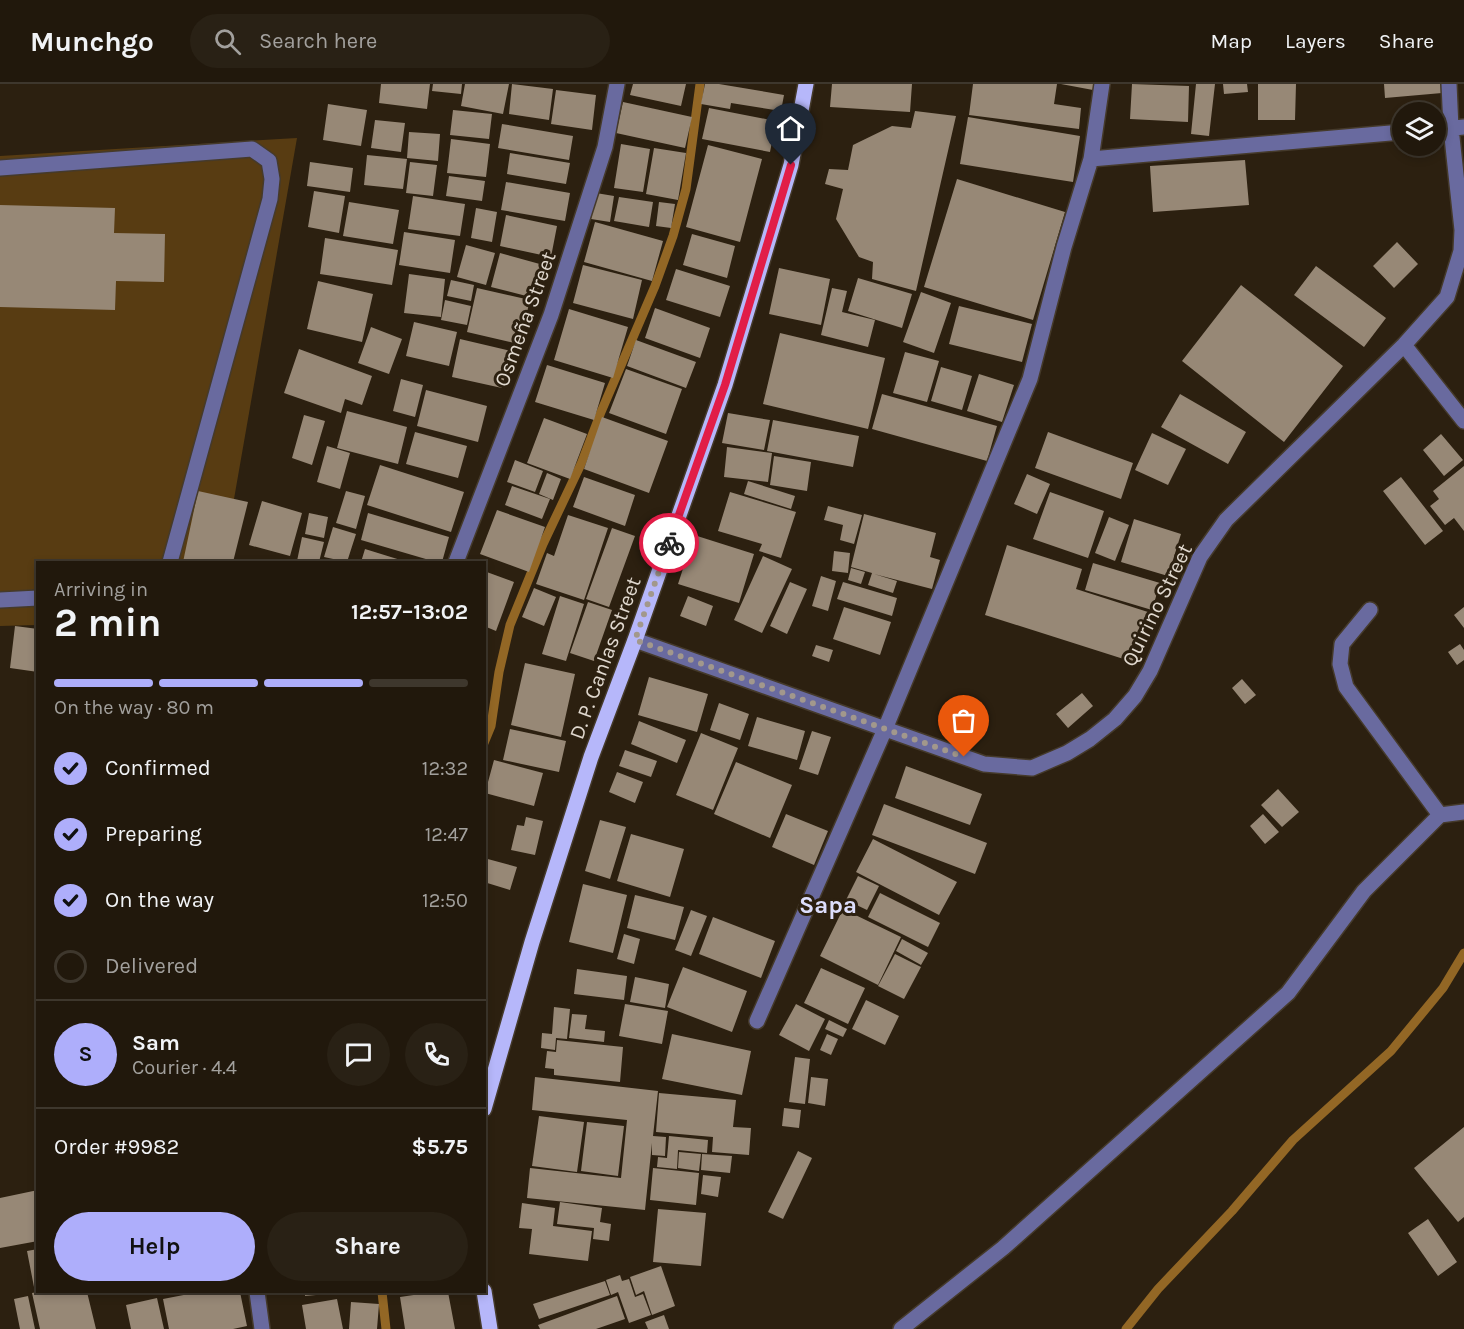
<!DOCTYPE html>
<meta charset="utf-8">
<style>
body{margin:0;font-family:Karla,sans-serif;background:#292115;color:#f1f3f6;height:100vh;display:flex;flex-direction:column;font-size:22px;white-space:nowrap}
*{box-sizing:border-box;margin:0}
p{font-size:20px;color:#a2a09d}
.icon{flex:none;width:33px;height:33px;fill:none;stroke:currentColor;stroke-width:2;stroke-linecap:round;stroke-linejoin:round}
.map{position:relative;flex:1;overflow:hidden}
.side{position:absolute;left:36px;top:477px;width:450px;height:732px;display:flex;flex-direction:column;background:#21180c;border-radius:0px;box-shadow:0 3px 9px #0003,0 0 0 2px #3e372d}
.side>*{flex:none}
.buttons{position:absolute;left:1392px;top:18px;display:grid;gap:12px}
.buttons a{display:grid;place-items:center;width:54px;height:54px;border-radius:50%;background:#21180c;box-shadow:0 3px 9px #0003,0 0 0 2px #3e372d;font-size:30px}
.pin{position:absolute;display:grid;place-items:center;width:51px;height:51px;color:#fff;margin:-62px -26px;border-radius:50% 50% 50% 0;rotate:-45deg;box-shadow:0 0 6px #0007}
.pin .icon{rotate:45deg}
.courier{position:absolute;display:grid;place-items:center;width:60px;height:60px;margin:-30px;border:4px solid #e11d48;border-radius:50%;background:#fff;color:#222;box-shadow:0 2px 8px #0007}
.overview em{font-style:normal;font-weight:700}
.overview div{display:flex;flex-direction:column-reverse}
.overview{display:flex;align-items:center;justify-content:space-between;height:102px;padding:0 18px}
h1{font-size:39px;font-weight:700;line-height:45px}
.bar{display:grid;grid-template-columns:repeat(4,1fr);gap:9px 6px;align-content:center;height:72px;padding:0 18px}
.bar i{height:8px;border-radius:4px;background:#3e372d}
.bar .on{background:#aeaefb}
.bar p{grid-column:span 4}
.line{display:flex;align-items:center;gap:15px;padding:0 18px;border-top:2px solid #3e372d}
.line div{flex:1}
.round{display:grid;place-items:center;flex:none;width:63px;height:63px;border-radius:32px;background:#292115}
ol{padding:0 18px;list-style:none}
li{display:flex;align-items:center;gap:18px;height:66px}
li p{margin-inline-start:auto}
li .icon{padding:6px;border-radius:50%;background:#aeaefb;color:#111;stroke-width:4}
li:last-child{color:#a2a09d}
li i{width:33px;height:33px;border:3px solid #3e372d;border-radius:50%}
.button{display:flex;gap:12px;margin-top:auto;padding:12px 18px}
.button a{flex:1;height:69px;border-radius:36px;background:#aeaefb;color:#111;font-size:24px;font-weight:700;line-height:69px;text-align:center}
.button a+a{background:#292115;color:#f1f3f6}
header{display:flex;align-items:center;gap:36px;box-sizing:border-box;height:84px;padding:0 30px;background:#21180c;border-bottom:2px solid #3e372d}
header strong{font-size:28px}
nav{display:flex;gap:33px;margin-inline-start:auto;font-size:21px}
.search{width:420px;height:54px;background:#292115;display:flex;align-items:center;gap:15px;box-sizing:border-box;padding:0 21px;border-radius:33px;color:#a2a09d;font-size:22px}
.map>svg:first-child{display:block}
.green{fill:#583c12}
.lines{fill:none;stroke-linecap:round;stroke-linejoin:round}
.stream{stroke:#936725;stroke-width:9}
.building{fill:#978876}
.minor-casing{stroke:#453a2b;stroke-width:18}
.major-casing{stroke:#453a2b;stroke-width:18}
.minor{stroke:#696a9f;stroke-width:15}
.major{stroke:#b6b7fa;stroke-width:15}
.done{stroke:#a2988c;stroke-width:6;stroke-dasharray:0 10.8}
.route{stroke:#e11d48;stroke-width:8}
.labels{text-anchor:middle;dominant-baseline:central;stroke-width:6;stroke-linejoin:round;paint-order:stroke}
.street-label{font-size:21px;fill:#e1d9cf;stroke:#2c2010}
.quarter-label{font-size:24px;font-weight:bold;fill:#dddefc;stroke:#2c2010}
</style>
<header>
<strong>Munchgo</strong>
<div class="search"><svg class="icon" aria-label="search" viewBox="0 0 24 24"><circle cx="10" cy="10" r="6"/><path d="M15 15l6 6"/></svg>Search here</div>
<nav><a>Map</a><a>Layers</a><a>Share</a></nav>
</header>
<div class="map">
<svg width="1464" height="1245" viewBox="0 0 1464 1245">
<rect width="100%" height="100%" fill="#2c2010"/>
<!-- green -->
<path class="green" d="M297,54L223,478H38L37,541L0,542V72Z"/>
<g class="lines">
<!-- stream -->
<path class="stream" d="M484,659L491,642L499,588L510,541L543,460L581,380L601,328L655,202L673,152L686,105L700,0
M382,1208L386,1245
M1126,1245L1158,1205L1232,1127L1293,1056L1391,967L1443,904L1464,869"/>
</g>
<!-- building -->
<path class="building" d="M381,0H430L427,25L379,19Z
M433,0H462L461,10L432,7Z
M465,0H509L503,30L461,22Z
M512,0L553,5L549,36L509,30Z
M633,0H686L681,22L630,11Z
M705,0H719L784,11L781,27L731,19L730,25L701,20Z
M832,0H912L910,28L830,23Z
M973,0H1057L1054,20L1081,24L1079,45L969,31Z
M1061,0H1094L1093,6Z
M1132,0L1189,2L1188,38L1130,35Z
M1196,0H1215L1209,52L1191,50Z
M1223,0H1247L1248,8L1224,10Z
M1258,0H1296L1295,36H1258Z
M1384,0H1441L1442,9L1385,14Z
M556,6L596,11L592,46L551,40Z
M623,18L692,33L685,64L616,49Z
M328,20L367,26L361,62L323,56Z
M709,24L776,37L770,68L702,55Z
M453,26L492,30L489,55L450,51Z
M915,27L956,32L916,207L872,195L873,178L859,173L836,135L843,105L825,100L829,85L848,86L853,61L892,42L911,44Z
M968,33L1080,52L1073,98L960,80Z
M375,36L405,39L401,68L371,64Z
M502,40L573,52L569,76L498,64Z
M409,48L440,50L438,77L407,74Z
M451,55L490,60L486,93L447,89Z
M621,60L650,65L643,108L614,104Z
M708,61L762,75L740,158L686,143Z
M654,64L686,69L678,116L646,110Z
M510,69L570,79L566,100L507,90Z
M367,71L407,75L403,105L364,101Z
M1245,76L1249,121L1153,128L1150,82Z
M310,78L353,84L350,108L307,102Z
M410,78L437,81L433,112L406,109Z
M449,92L485,97L482,117L446,112Z
M957,95L1065,128L1033,236L924,203Z
M506,98L570,109L565,137L501,126Z
M314,107L345,112L339,149L308,143Z
M596,109L614,112L610,138L591,135Z
M413,112L465,120L460,152L408,145Z
M619,113L653,118L649,143L614,137Z
M349,118L399,126L393,160L343,152Z
M659,118L675,120L671,144L656,142Z
M0,121L115,124L114,149L165,150L164,198L116,197L115,226L0,223Z
M476,124L497,128L492,158L471,154Z
M506,131L557,142L551,173L500,162Z
M595,138L663,157L652,197L584,178Z
M404,148L455,156L450,189L399,181Z
M692,150L735,162L727,194L683,181Z
M325,154L398,166L392,201L320,190Z
M1397,158L1418,180L1394,204L1373,182Z
M466,161L495,169L486,201L457,193Z
M500,169L547,182L538,215L491,203Z
M583,181L642,196L633,235L573,219Z
M1316,182L1386,234L1364,263L1294,211Z
M779,184L830,195L821,241L769,230Z
M676,185L730,202L720,233L666,216Z
M409,190L445,195L441,233L404,229Z
M858,194L912,210L902,244L848,227Z
M451,196L474,201L471,217L447,212Z
M318,197L373,210L362,258L307,245Z
M1241,201L1343,282L1284,358L1182,277Z
M477,204L530,216L519,260L467,248Z
M832,204L847,207L842,228L875,236L868,263L821,251Z
M921,208L951,219L934,269L903,258Z
M445,216L471,222L467,241L441,236Z
M959,222L1032,240L1022,278L949,260Z
M655,224L710,244L700,274L645,254Z
M569,225L628,243L613,294L554,276Z
M414,238L457,248L449,282L406,272Z
M371,243L402,255L389,290L358,279Z
M780,249L885,274L868,345L763,320Z
M460,255L511,267L502,304L452,293Z
M636,256L696,278L686,304L627,282Z
M299,265L372,292L362,321L345,315L341,329L284,309Z
M905,268L939,277L927,318L893,309Z
M547,281L605,299L594,336L535,318Z
M941,283L972,292L962,326L931,317Z
M626,285L682,305L666,350L609,329Z
M979,290L1014,301L1002,338L967,327Z
M401,295L423,301L415,333L393,327Z
M426,306L487,322L478,358L417,342Z
M882,310L997,342L987,377L872,345Z
M1180,310L1246,348L1228,380L1161,343Z
M347,327L407,343L398,380L337,364Z
M728,329L770,336L764,366L722,359Z
M304,331L325,337L312,381L292,374Z
M602,333L668,357L649,409L584,385Z
M544,334L587,350L570,395L527,379Z
M773,336L859,352L853,383L767,367Z
M415,348L467,362L458,394L406,380Z
M1048,348L1133,379L1121,415L1035,384Z
M1152,349L1186,365L1168,401L1135,386Z
M1441,350L1463,376L1444,392L1423,366Z
M327,362L350,369L340,405L317,398Z
M727,363L772,369L768,398L724,393Z
M774,372L811,378L807,407L770,401Z
M515,376L543,387L535,408L507,398Z
M380,381L464,408L451,448L367,421Z
M1464,382V447L1454,434L1445,441L1430,422L1439,415L1433,407Z
M547,389L561,395L553,416L539,410Z
M1027,390L1050,400L1037,430L1014,420Z
M584,393L635,411L625,442L573,423Z
M1401,393L1443,447L1425,461L1383,407Z
M748,397L795,412L791,425L744,410Z
M512,402L550,415L542,435L505,421Z
M198,407L248,418L233,478H183Z
M346,407L365,412L356,445L336,439Z
M730,408L796,428L781,474L759,467L762,460L718,447Z
M1050,408L1104,427L1088,474L1033,455Z
M262,417L302,429L290,472L249,461Z
M828,422L862,431L854,460L840,456L843,441L824,436Z
M497,426L545,443L529,488L480,470Z
M309,429L328,433L324,454L305,450Z
M368,429L449,453L442,478H436L361,456Z
M864,430L936,449L930,473L940,476L932,505L874,490L897,497L893,509L868,501L872,489L851,483Z
M568,431L608,444L584,516L536,500L547,469L554,472Z
M1109,433L1129,441L1115,477L1095,469Z
M1134,435L1181,450L1168,492L1121,478Z
M333,443L356,450L347,478L324,473Z
M612,444L635,452L609,523L586,515Z
M694,451L754,470L739,519L678,500Z
M302,453L324,458L319,478L297,477Z
M1007,461L1082,485L1076,505L1148,528L1133,578L985,531Z
M365,465L407,478H361Z
M834,467L850,469L848,489L832,487Z
M763,472L792,485L762,549L734,536Z
M1093,479L1160,499L1152,526L1085,506Z
M851,484L865,488L861,500L848,496Z
M484,487L514,498L496,547L484,542Z
M821,492L836,497L828,527L812,522Z
M790,498L807,505L787,550L770,542Z
M843,498L897,514L892,532L837,515Z
M534,504L556,513L544,542L522,533Z
M560,512L584,520L566,577L542,570Z
M688,512L713,522L706,542L680,532Z
M588,518L612,526L594,577L570,569Z
M844,523L891,538L880,571L833,555Z
M1464,523V544L1454,531Z
M15,542L38,545V588L10,584Z
M1460,560L1464,566V576L1457,581L1448,568Z
M816,561L833,566L829,578L812,572Z
M525,579L575,590L561,653L511,641Z
M649,593L708,610L697,648L638,631Z
M1242,595L1256,611L1245,620L1232,604Z
M1082,609L1093,622L1068,644L1056,630Z
M719,619L749,630L740,656L710,646Z
M757,633L805,647L797,676L748,662Z
M639,637L686,656L677,679L631,660Z
M510,645L566,657L559,688L503,676Z
M812,647L831,653L818,691L799,685Z
M701,649L738,664L713,726L676,711Z
M625,666L657,677L651,693L619,682Z
M494,676L543,689L534,722L485,709Z
M736,678L792,701L770,754L714,730Z
M906,682L982,710L970,741L895,714Z
M617,688L643,698L635,719L609,708Z
M1278,705L1299,728L1282,743L1261,721Z
M884,720L987,759L975,790L872,751Z
M786,730L828,747L814,781L772,763Z
M1263,730L1279,748L1265,760L1250,742Z
M526,733L543,737L535,771L511,766L517,741L524,742Z
M600,736L626,743L610,795L585,787Z
M631,750L684,765L670,813L617,797Z
M873,755L957,798L939,831L856,788Z
M484,774L517,783L510,806L484,798Z
M858,792L879,802L867,826L846,816Z
M583,800L627,811L613,869L569,858Z
M880,809L940,839L928,863L868,833Z
M635,811L684,823L675,856L627,844Z
M843,825L901,853L878,901L820,872Z
M691,826L707,832L691,872L675,866Z
M713,833L775,857L761,894L699,870Z
M624,850L640,855L634,880L617,875Z
M902,855L928,869L921,881L896,867Z
M895,870L921,883L904,915L878,902Z
M683,883L747,907L732,948L667,923Z
M821,884L865,904L848,940L804,919Z
M577,885L627,892L624,916L574,910Z
M635,893L669,900L665,924L630,918Z
M866,916L899,932L885,961L852,945Z
M625,920L668,927L662,960L619,952Z
M796,920L825,935L809,967L779,951Z
M554,923L570,925L567,955L556,954L555,966L541,964L542,949L552,950Z
M572,930L587,931L585,945L605,947L604,958L569,954Z
M829,936L847,945L843,953L825,945Z
M672,950L751,967L742,1011L662,995Z
M827,950L838,955L831,971L820,966Z
M557,956L623,963L620,998L554,991V985L545,984L547,967L556,968Z
M795,973L810,975L805,1020L789,1018Z
M535,993L658,1007L653,1052L666,1053L665,1072L652,1071V1059L645,1126L527,1114L530,1084L621,1094L627,1036L532,1026Z
M811,993L828,995L825,1022L808,1019Z
M659,1009L736,1016L733,1043L751,1044L749,1071L712,1068L713,1053L656,1048Z
M784,1024L801,1026L799,1044L782,1042Z
M539,1032L584,1038L577,1088L532,1082Z
M587,1038L624,1042L618,1092L581,1087Z
M1464,1043V1133L1458,1138L1414,1084Z
M669,1052L708,1056L707,1069L678,1066L677,1085L657,1083L658,1073L667,1074Z
M798,1067L812,1074L783,1135L768,1128Z
M679,1068L701,1070L699,1087L678,1084Z
M702,1070L732,1072L730,1089L701,1086Z
M653,1084L699,1089L696,1121L650,1116Z
M703,1091L721,1093L718,1113L701,1110Z
M38,1106V1157L0,1164V1114Z
M560,1118L602,1124L600,1138L611,1140L609,1157L593,1155L594,1144L557,1140Z
M522,1119L555,1124L553,1142L592,1147L588,1177L529,1170L532,1145L519,1144Z
M658,1125L706,1129L701,1182L653,1178Z
M1428,1135L1457,1178L1438,1192L1408,1149Z
M38,1165V1202L34,1203L27,1167Z
M661,1182L675,1222L652,1231L644,1207L636,1211L630,1193Z
M620,1191L622,1197L629,1195L635,1213L643,1210L651,1231L629,1239L618,1208L611,1211L606,1196Z
M605,1197L610,1211L539,1235L533,1220Z
M38,1208H87L96,1245H40L32,1209Z
M199,1208H240L247,1242L233,1245H169L163,1215Z
M305,1208H338V1209L305,1212Z
M434,1208H448L455,1245H405L400,1213Z
M28,1212L35,1245H20L14,1215Z
M617,1212L625,1235L596,1245H540L538,1241Z
M157,1214L164,1245H131L126,1221Z
M337,1215L343,1245H306L302,1221Z
M351,1218L379,1220L377,1245H349Z
M664,1231L669,1245H648L645,1238Z"/>
<g class="lines">
<defs>
<path id="minor" d="M1436,46L1464,43
M1091,75L1402,48
M0,84L252,65L269,77L272,95L270,115L170,478
M1404,261L1464,337
M456,478L551,231L605,63L617,0
M0,516L38,514
M1370,526L1342,560L1340,580L1346,603L1440,731
M635,556L984,680L1032,684L1067,669L1090,655L1115,635L1135,612L1150,587L1200,473L1226,436L1404,261L1447,213L1461,167L1462,146L1451,44L1449,0
M757,937L885,645L1030,295L1064,163L1091,75L1102,0
M257,1208L262,1245
M901,1245L1003,1164L1288,909L1364,807L1440,731L1464,728"/>
<path id="major" d="M484,1025L532,858L591,673L635,556L725,301L791,81L806,0
M484,1207L490,1245"/>
</defs>
<!-- minor casing -->
<use href="#minor" class="minor-casing"/>
<!-- major casing -->
<use href="#major" class="major-casing"/>
<!-- minor -->
<use href="#minor" class="minor"/>
<!-- major -->
<use href="#major" class="major"/>
</g>
<g class="lines">
<!-- done -->
<path class="done" d="M669,459L635,556L964,673"/>
<!-- route -->
<path class="route" d="M669,459L725,301L791,81"/>
</g>
<g class="labels">
<!-- street labels -->
<g class="street-label">
<text transform="translate(525 235) rotate(-70)">Osmeña Street</text>
<text transform="translate(1157 521) rotate(-64)">Quirino Street</text>
<text transform="translate(605 574) rotate(-70)">D. P. Canlas Street</text>
</g>
<!-- quarter labels -->
<g class="quarter-label">
<text x="828" y="821">Sapa</text>
</g>
</g>
</svg>
<div class="buttons">
<a><svg class="icon" aria-label="layers" viewBox="0 0 24 24"><path d="M12 4l9 5-9 5-9-5zM3 14l9 5 9-5"/></svg></a>
</div>
<div class="pin" style="left:964px;top:673px;background:#ea580c"><svg class="icon" aria-label="bag" viewBox="0 0 24 24"><path d="M5 8h14l-1 12H6zM9 8a3 3 0 0 1 6 0"/></svg></div>
<div class="pin" style="left:791px;top:81px;background:#1f2937"><svg class="icon" aria-label="home" viewBox="0 0 24 24"><path d="M3 11l9-7 9 7M6 9v11h12V9"/></svg></div>
<div class="courier" style="left:669px;top:459px"><svg class="icon" aria-label="bike" viewBox="0 0 24 24"><circle cx="6" cy="16" r="4"/><circle cx="18" cy="16" r="4"/><path d="M6 16l4-8h5l3 8M10 8l3 8H6M13 5h3"/></svg></div>
<section class="side">
<div class="overview"><div><h1>2 min</h1><p>Arriving in</p></div><em>12:57–13:02</em></div>
<div class="bar"><i class="on"></i><i class="on"></i><i class="on"></i><i></i><p>On the way · 80 m</p></div>
<ol>
<li><svg class="icon" aria-label="check" viewBox="0 0 24 24"><path d="M5 12l5 5 9-10"/></svg>Confirmed<p>12:32</p></li>
<li><svg class="icon" aria-label="check" viewBox="0 0 24 24"><path d="M5 12l5 5 9-10"/></svg>Preparing<p>12:47</p></li>
<li><svg class="icon" aria-label="check" viewBox="0 0 24 24"><path d="M5 12l5 5 9-10"/></svg>On the way<p>12:50</p></li>
<li><i></i>Delivered</li>
</ol>
<div class="line" style="height:108px"><b class="round" style="background:#aeaefb;color:#111">S</b><div><b>Sam</b><p>Courier · 4.4</p></div><a class="round"><svg class="icon" aria-label="chat" viewBox="0 0 24 24"><path d="M4 5h16v11H9l-5 4z"/></svg></a><a class="round"><svg class="icon" aria-label="phone" viewBox="0 0 24 24"><path d="M5 4h4l2 5-3 2q2 4 5 5l2-3 5 2v4C11 20 4 13 5 4z"/></svg></a></div>
<div class="line" style="height:78px"><div>Order #9982</div><b>$5.75</b></div>
<div class="button"><a>Help</a><a>Share</a></div>
</section>
</div>
